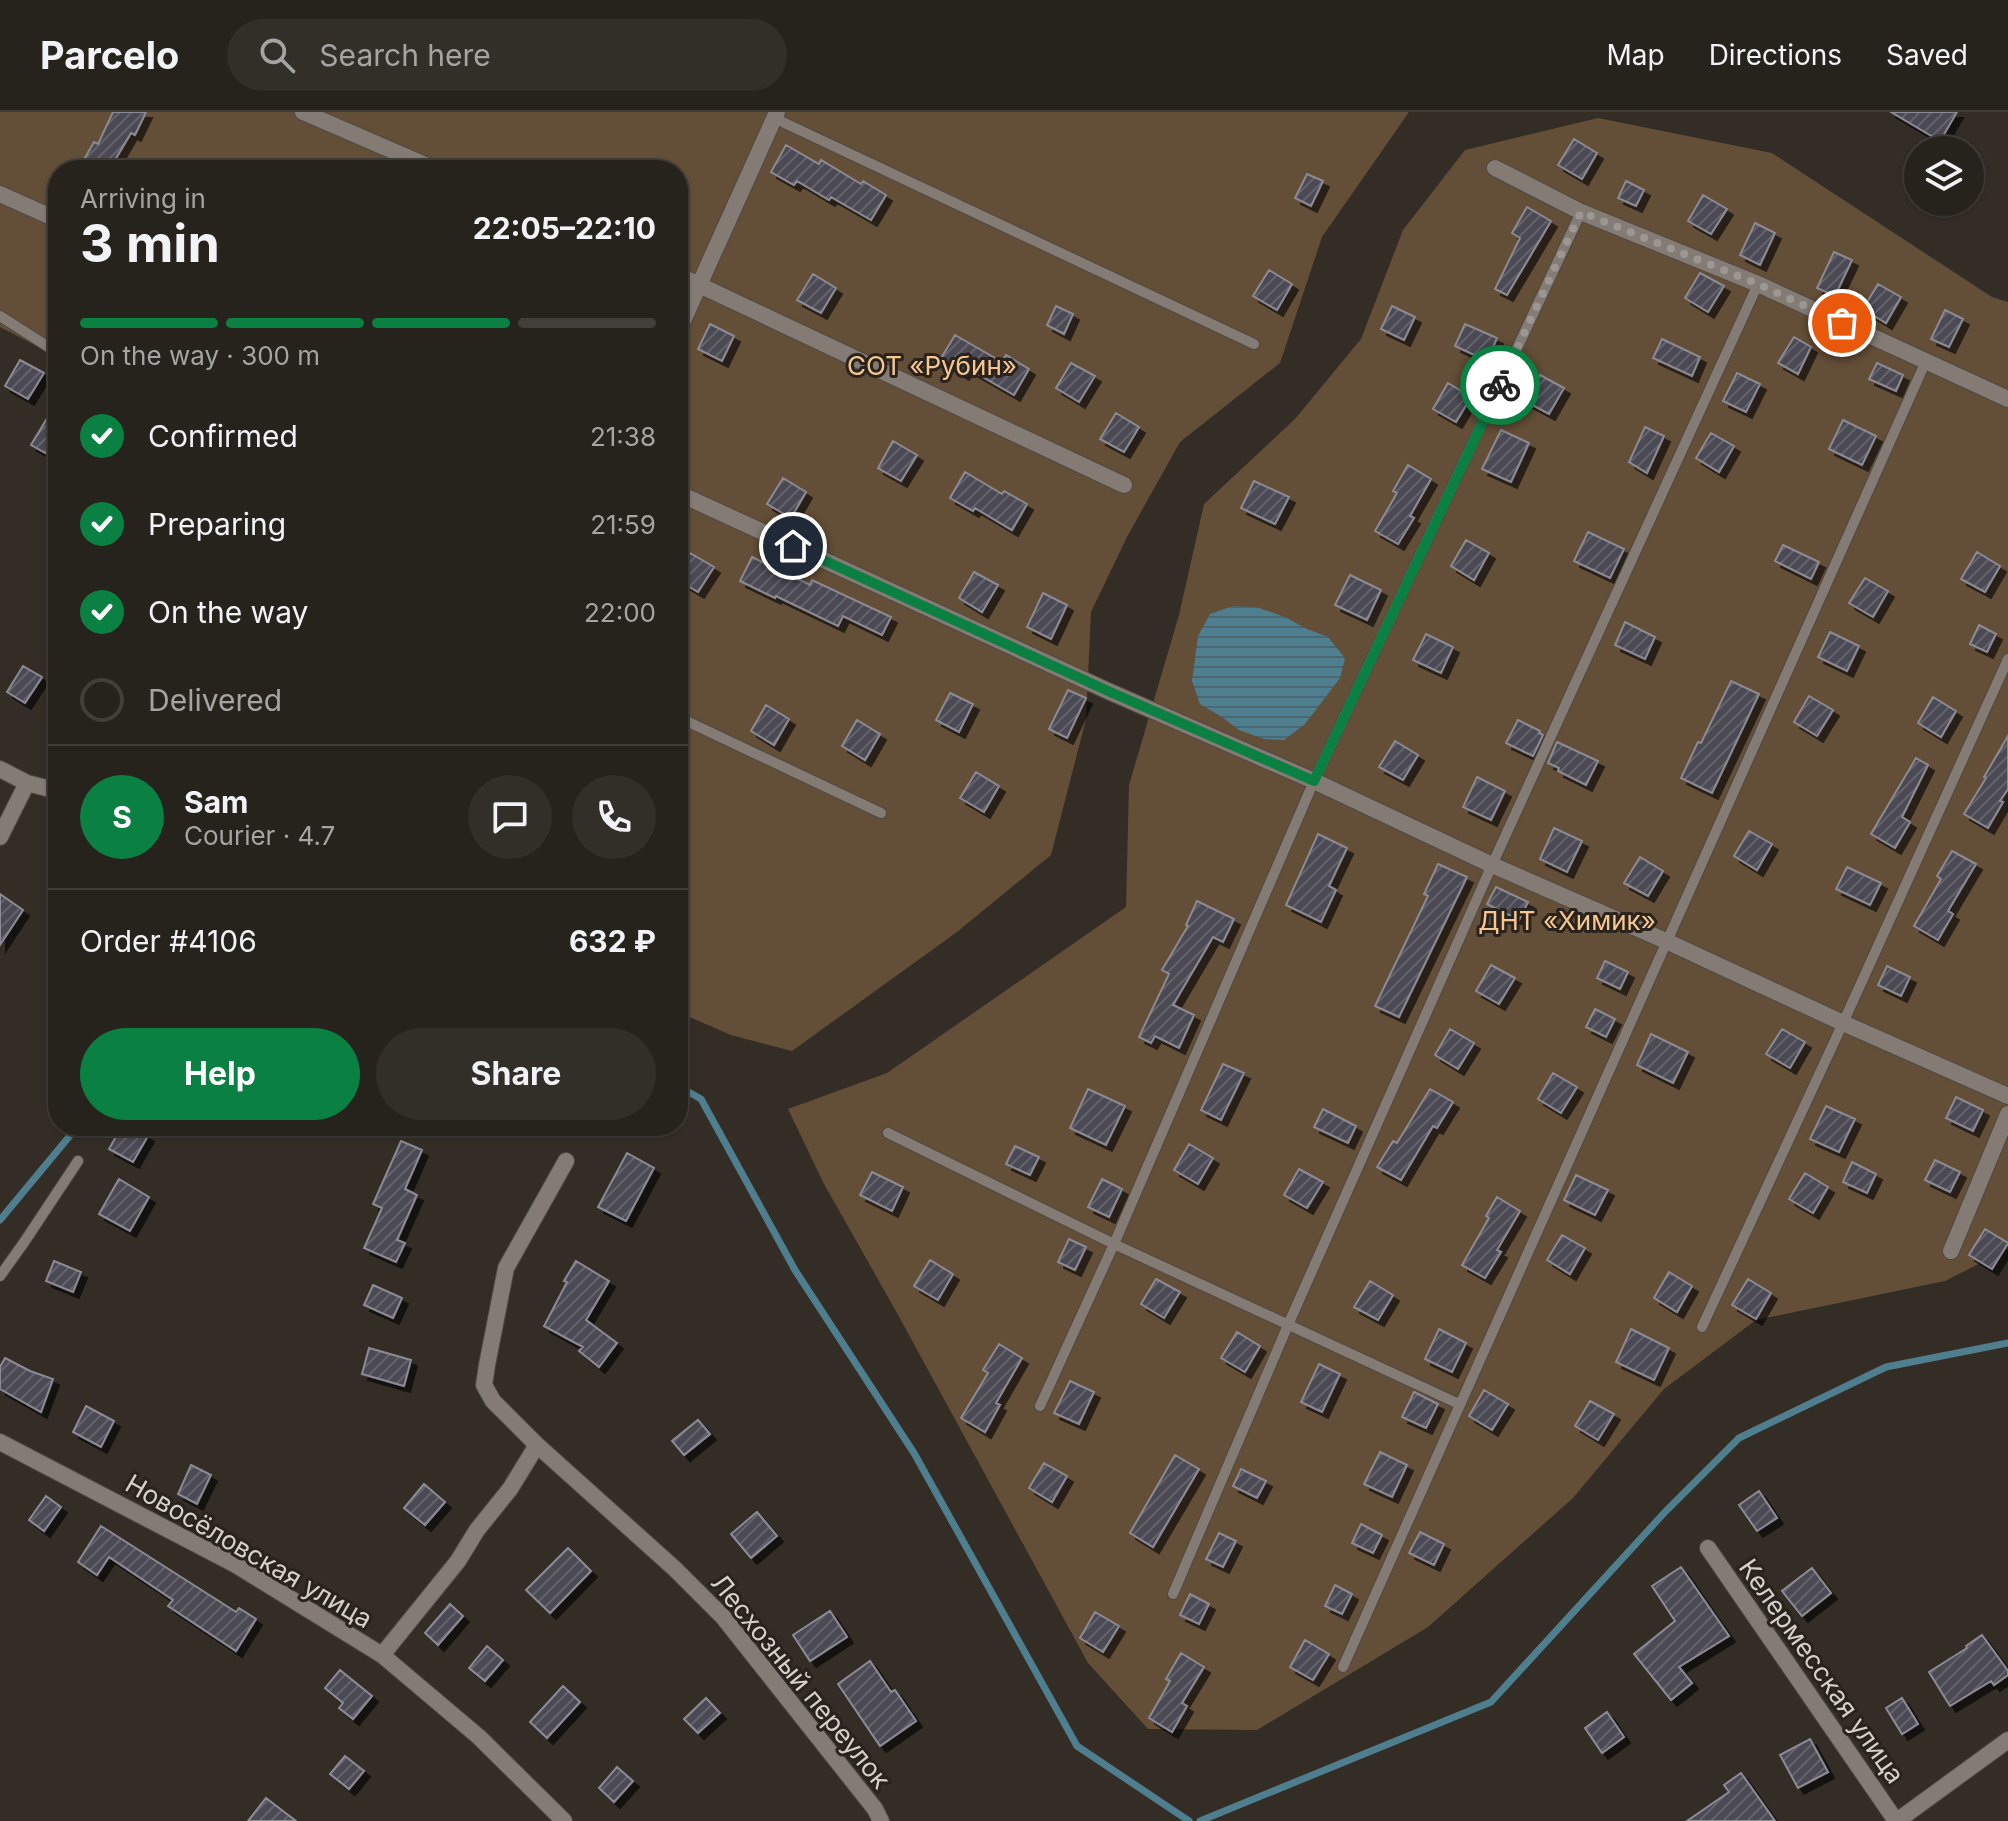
<!DOCTYPE html>
<meta charset="utf-8">
<style>
body{margin:0;font-family:Inter,sans-serif;background:#322f29;color:#f1f3f6;height:100vh;display:flex;flex-direction:column;font-size:30px;white-space:nowrap}
*{box-sizing:border-box;margin:0}
p{font-size:26px;color:#a4a4a3}
.icon{flex:none;width:44px;height:44px;fill:none;stroke:currentColor;stroke-width:2;stroke-linecap:round;stroke-linejoin:round}
.map{position:relative;flex:1;overflow:hidden}
.details{position:absolute;left:48px;top:48px;width:640px;height:976px;display:flex;flex-direction:column;background:#26221c;border-radius:32px;box-shadow:0 2px 6px #0004,0 0 0 2px #423f3b}
.details>*{flex:none}
.tools{position:absolute;left:1904px;top:24px;display:grid;gap:16px}
.tools a{display:grid;place-items:center;width:80px;height:80px;border-radius:50%;background:#26221c;box-shadow:0 2px 6px #0004,0 0 0 2px #423f3b;font-size:40px}
.pin{position:absolute;display:grid;place-items:center;width:68px;height:68px;color:#fff;margin:-34px;border:4px solid #fff;border-radius:50%;box-shadow:0 2px 8px #0007}
.courier{position:absolute;display:grid;place-items:center;width:80px;height:80px;margin:-40px;border:6px solid #0b8043;border-radius:50%;background:#fff;color:#222;box-shadow:0 2px 10px #0007}
.headline em{font-style:normal;font-weight:700}
.headline div{display:flex;flex-direction:column-reverse}
.headline{display:flex;align-items:center;justify-content:space-between;height:136px;padding:0 32px}
h1{font-size:52px;font-weight:700;line-height:60px}
.bar{display:grid;grid-template-columns:repeat(4,1fr);gap:12px 8px;align-content:center;height:96px;padding:0 32px}
.bar i{height:10px;border-radius:6px;background:#423f3b}
.bar .current{background:#0b8043}
.bar p{grid-column:span 4}
.line{display:flex;align-items:center;gap:20px;padding:0 32px;border-top:2px solid #423f3b}
.line div{flex:1}
.round{display:grid;place-items:center;flex:none;width:84px;height:84px;border-radius:42px;background:#322f29}
ol{padding:0 32px;list-style:none}
li{display:flex;align-items:center;gap:24px;height:88px}
li p{margin-inline-start:auto}
li .icon{padding:8px;border-radius:50%;background:#0b8043;color:#fff;stroke-width:4}
li:last-child{color:#a4a4a3}
li i{width:44px;height:44px;border:4px solid #423f3b;border-radius:50%}
.cta{display:flex;gap:16px;margin-top:auto;padding:16px 32px}
.cta a{flex:1;height:92px;border-radius:48px;background:#0b8043;color:#fff;font-size:32px;font-weight:700;line-height:92px;text-align:center}
.cta a+a{background:#322f29;color:#f1f3f6}
header{display:flex;align-items:center;gap:48px;box-sizing:border-box;height:112px;padding:0 40px;background:#26221c;border-bottom:2px solid #423f3b}
header strong{font-size:38px}
nav{display:flex;gap:44px;margin-inline-start:auto;font-size:28px}
.search{width:560px;height:72px;background:#322f29;display:flex;align-items:center;gap:20px;box-sizing:border-box;padding:0 28px;border-radius:44px;color:#a4a4a3;font-size:30px}
.map>svg:first-child{display:block}
.green{fill:#634e37}
.water{fill:url(#water-rules)}
.lines{fill:none;stroke-linecap:round;stroke-linejoin:round}
.stream{stroke:#4f7f8e;stroke-width:7}
.building{fill:url(#building-hatch);stroke:#8c8a94;stroke-width:2;filter:url(#shadow)}
.lane-casing{stroke:#4f4944;stroke-width:12}
.street-casing{stroke:#4f4944;stroke-width:18}
.lane{stroke:#847c74;stroke-width:10}
.street{stroke:#847c74;stroke-width:16}
.done{stroke:#9c9792;stroke-width:8;stroke-dasharray:0 14.4}
.route{stroke:#0b8043;stroke-width:10}
.labels{text-anchor:middle;dominant-baseline:central;stroke-width:6;stroke-linejoin:round;paint-order:stroke}
.park-label{font-size:26px;fill:#f5c691;stroke:#29231c}
.street-label{font-size:26px;fill:#d4d0cc;stroke:#29231c}
</style>
<header>
<strong>Parcelo</strong>
<div class="search"><svg class="icon" aria-label="search" viewBox="0 0 24 24"><circle cx="10" cy="10" r="6"/><path d="M15 15l6 6"/></svg>Search here</div>
<nav><a>Map</a><a>Directions</a><a>Saved</a></nav>
</header>
<div class="map">
<svg width="2008" height="1709" viewBox="0 0 2008 1709">
<defs>
<pattern id="water-rules" width="6" height="5" patternUnits="userSpaceOnUse" patternTransform="scale(2)"><rect width="6" height="5" fill="#4f7f8e"/><path d="M0 2.5h6" fill="none" stroke="#4a6872"/></pattern>
<pattern id="building-hatch" width="6" height="6" patternUnits="userSpaceOnUse" patternTransform="scale(2)"><rect width="6" height="6" fill="#4b4a53"/><path d="M-1 1l2-2M0 6l6-6M5 7l2-2" fill="none" stroke="#64636b"/></pattern>
<filter id="shadow"><feDropShadow dx="6" dy="6" stdDeviation="0" flood-color="#0009"/></filter>
</defs>
<rect width="100%" height="100%" fill="#332d26"/>
<!-- green -->
<path class="green" d="M0,0H1409L1322,125L1280,251L1180,330L1127,425L1091,500L1086,607L1051,743L957,820L792,939L731,923L678,900V58H58V245L0,215Z
M1598,6L1772,41L1992,185L2008,190V1137L1945,1169L1756,1208L1664,1277L1573,1386L1428,1515L1257,1618L1148,1617L1088,1551L897,1201L824,1072L788,997L887,961L1126,795L1129,673L1179,503L1204,392L1295,307L1361,227L1403,118L1465,38Z"/>
<!-- water -->
<path class="water" d="M1233,494L1256,495L1285,505L1307,517L1328,525L1345,546L1340,566L1305,612L1284,628L1264,627L1239,618L1222,605L1200,592L1192,569L1198,524L1210,502Z"/>
<g class="lines">
<!-- stream -->
<path class="stream" d="M678,974L701,987L795,1158L914,1341L1077,1634L1189,1709
M0,1108L78,1014
M1200,1709L1491,1590L1665,1400L1739,1326L1886,1255L2008,1231"/>
</g>
<!-- building -->
<path class="building" d="M113,0H146L135,23L131,21L109,58H78L94,30L98,32Z
M1891,0H1957L1940,29Z
M1574,27L1597,41L1582,67L1558,53Z
M786,33L819,52L821,48L861,72L863,69L886,83L871,108L831,85L829,88L797,69L794,73L771,60Z
M1307,62L1323,69L1311,94L1295,86Z
M1626,69L1644,78L1636,94L1618,86Z
M1703,83L1727,97L1711,122L1688,109Z
M1527,95L1551,109L1507,183L1495,177L1520,126L1512,121Z
M1755,111L1775,121L1760,153L1740,143Z
M1834,140L1852,148L1835,184L1817,176Z
M1269,158L1292,172L1277,198L1253,184Z
M1700,161L1724,174L1708,200L1685,186Z
M813,162L836,176L821,201L797,188Z
M1878,172L1901,185L1886,211L1863,197Z
M1056,194L1073,202L1064,222L1047,213Z
M1392,194L1415,205L1404,228L1381,217Z
M1945,198L1963,207L1949,235L1931,227Z
M710,212L734,224L722,249L698,237Z
M1465,212L1497,226L1487,249L1455,234Z
M955,223L1002,250L1006,243L1029,257L1014,283L967,256L963,262L940,248Z
M1794,225L1811,235L1798,262L1778,251Z
M1662,227L1700,245L1692,264L1653,246Z
M20,248L44,261L28,287L5,274Z
M1071,251L1095,264L1079,290L1056,276Z
M1877,251L1903,263L1896,279L1869,267Z
M1737,261L1760,272L1746,300L1723,289Z
M1540,263L1564,276L1549,302L1525,289Z
M1448,271L1471,285L1456,310L1433,297Z
M58,288V348L31,333Z
M1116,301L1139,315L1124,340L1100,327Z
M1843,308L1876,324L1862,353L1829,337Z
M1645,315L1664,324L1647,361L1629,350Z
M1501,318L1529,331L1511,370L1482,357Z
M1711,321L1734,334L1719,360L1696,346Z
M893,329L917,343L901,369L878,356Z
M1408,353L1431,367L1410,404L1414,406L1398,432L1375,419L1397,381L1393,379Z
M965,360L1002,382L1004,379L1027,392L1012,418L975,396L973,399L950,386Z
M783,366L806,380L791,406L767,392Z
M1254,369L1289,385L1275,412L1241,396Z
M1588,420L1624,437L1610,466L1574,449Z
M1466,428L1489,441L1474,468L1451,454Z
M1783,433L1819,450L1811,467L1775,449Z
M1977,440L2000,454L1985,480L1961,467Z
M690,441L714,455L698,480L678,468V462Z
M752,445L810,473L812,468L891,505L882,523L843,504L838,514L776,484L775,486L740,469Z
M974,460L998,473L982,500L959,486Z
M1350,463L1381,478L1367,508L1335,493Z
M1865,466L1888,479L1873,505L1849,491Z
M1043,481L1067,493L1051,527L1027,515Z
M1625,510L1655,525L1645,547L1615,533Z
M1979,513L1996,522L1987,540L1970,532Z
M1830,520L1859,534L1847,559L1818,545Z
M1426,522L1453,535L1441,561L1413,548Z
M23,554L42,565L25,591L7,580Z
M1731,569L1759,582L1712,681L1681,666L1698,630L1701,631Z
M1068,578L1086,586L1067,626L1049,617Z
M950,581L973,592L959,620L936,608Z
M1809,584L1833,598L1817,624L1794,610Z
M1933,585L1956,599L1941,625L1918,611Z
M766,593L789,607L774,633L751,619Z
M857,608L880,622L865,648L842,634Z
M1518,608L1540,619L1539,621L1543,623L1533,644L1506,631Z
M2008,624V677L2000,689L2003,690L1988,716L1964,702L1986,666L1984,665Z
M1395,629L1418,643L1403,668L1379,655Z
M1557,630L1598,649L1586,673L1558,659L1559,656L1548,651Z
M1916,646L1928,653L1902,705L1910,710L1895,736L1871,722Z
M976,660L999,674L984,700L960,686Z
M1477,665L1505,679L1491,708L1463,695Z
M1554,716L1582,729L1567,760L1540,747Z
M1749,719L1772,732L1757,758L1734,744Z
M1318,722L1347,736L1329,774L1336,778L1321,810L1286,793Z
M1952,739L1976,752L1948,799L1953,802L1938,828L1914,814L1941,767L1937,764Z
M1640,745L1663,759L1648,784L1624,771Z
M1438,752L1467,765L1399,905L1375,894L1428,784L1424,782Z
M1847,755L1881,771L1870,793L1836,777Z
M1496,775L1528,790L1519,808L1487,792Z
M0,782L23,798L0,833Z
M1197,789L1234,807L1223,830L1213,825L1173,893L1194,903L1179,936L1155,924L1151,931L1139,925L1169,862L1162,858L1188,814L1186,813Z
M1605,849L1628,860L1620,877L1597,866Z
M1491,853L1515,866L1499,892L1476,879Z
M1887,854L1910,865L1901,884L1878,873Z
M1595,897L1615,907L1606,925L1586,915Z
M1450,917L1474,931L1458,957L1435,943Z
M1782,917L1805,930L1790,956L1766,942Z
M1651,922L1688,940L1673,971L1637,953Z
M1223,952L1244,961L1221,1008L1201,998Z
M1553,961L1577,975L1561,1001L1538,987Z
M1088,977L1125,994L1106,1033L1070,1016Z
M1430,977L1453,990L1437,1016L1433,1014L1401,1068L1377,1055L1393,1029L1397,1031Z
M1956,985L1983,998L1973,1019L1946,1006Z
M1826,994L1855,1007L1839,1040L1810,1027Z
M1323,997L1356,1014L1348,1031L1314,1015Z
M122,1014H130L148,1024L133,1050L109,1037Z
M401,1029L422,1038L405,1077L417,1083L397,1128L405,1131L396,1150L364,1136L382,1096L373,1092Z
M1189,1032L1213,1046L1198,1072L1174,1058Z
M1015,1034L1039,1045L1030,1063L1006,1052Z
M627,1041L654,1056L626,1109L598,1095Z
M1935,1048L1960,1060L1950,1080L1925,1068Z
M1852,1050L1876,1062L1867,1081L1843,1070Z
M1299,1057L1323,1070L1307,1096L1284,1083Z
M872,1060L903,1075L892,1099L860,1083Z
M1805,1061L1828,1075L1813,1101L1789,1087Z
M1576,1063L1608,1078L1595,1103L1564,1088Z
M119,1067L149,1085L130,1119L99,1102Z
M1102,1067L1122,1077L1109,1105L1088,1095Z
M1497,1085L1520,1099L1497,1138L1501,1140L1485,1166L1462,1153L1489,1106L1486,1104Z
M1985,1117L2008,1131L1992,1157L1969,1143Z
M1562,1123L1585,1136L1570,1162L1547,1148Z
M1069,1127L1086,1135L1075,1158L1058,1150Z
M930,1148L953,1162L938,1188L914,1174Z
M54,1149L81,1160L73,1180L46,1169Z
M576,1149L609,1169L586,1208L617,1231L599,1255L579,1239L583,1235L544,1214L567,1170L564,1169Z
M1669,1160L1692,1174L1677,1200L1654,1186Z
M1156,1167L1180,1180L1164,1206L1141,1192Z
M1748,1167L1771,1181L1756,1207L1732,1193Z
M1370,1169L1393,1183L1378,1208L1354,1195Z
M373,1173L402,1186L393,1206L364,1193Z
M1439,1217L1466,1231L1452,1260L1425,1247Z
M1631,1217L1669,1236L1654,1268L1616,1250Z
M1237,1220L1260,1234L1245,1260L1221,1246Z
M999,1232L1022,1246L996,1291L1000,1293L985,1320L961,1306L988,1261L983,1258Z
M369,1236L411,1248L404,1274L362,1262Z
M5,1246L30,1259L53,1267L41,1300L0,1277V1255Z
M1319,1252L1340,1262L1322,1300L1301,1290Z
M1070,1269L1094,1280L1079,1312L1054,1301Z
M1484,1278L1508,1292L1492,1318L1469,1304Z
M1414,1280L1438,1292L1426,1316L1402,1305Z
M1590,1289L1614,1302L1598,1328L1575,1314Z
M86,1294L114,1309L101,1335L73,1320Z
M698,1308L710,1322L684,1343L672,1329Z
M1380,1340L1407,1353L1392,1385L1364,1372Z
M1175,1343L1199,1357L1153,1435L1130,1421Z
M1044,1351L1067,1364L1052,1390L1029,1376Z
M191,1353L211,1363L197,1392L178,1382Z
M1241,1357L1266,1369L1257,1386L1233,1374Z
M424,1372L445,1390L425,1413L404,1396Z
M1759,1379L1777,1406L1757,1419L1739,1393Z
M46,1384L61,1395L44,1419L29,1408Z
M757,1400L777,1424L751,1446L731,1422Z
M1361,1412L1382,1423L1373,1441L1352,1431Z
M101,1414L236,1500L239,1496L256,1507L236,1539L168,1494L173,1488L109,1445L97,1463L78,1450Z
M1420,1420L1444,1432L1434,1453L1409,1441Z
M1219,1421L1236,1429L1223,1455L1206,1447Z
M568,1436L591,1459L550,1501L526,1478Z
M1681,1455L1729,1524L1679,1555L1692,1571L1671,1588L1634,1542L1675,1509L1652,1474Z
M1812,1456L1831,1481L1802,1504L1782,1479Z
M1335,1473L1352,1482L1342,1502L1325,1494Z
M1190,1482L1209,1492L1199,1512L1180,1503Z
M450,1492L463,1504L438,1533L425,1521Z
M830,1499L847,1525L810,1549L793,1523Z
M1095,1500L1119,1514L1103,1540L1080,1526Z
M1982,1523L2008,1559V1563L1994,1573L1991,1569L1950,1594L1929,1560L1967,1536L1966,1534Z
M1305,1528L1329,1542L1313,1568L1290,1555Z
M487,1534L503,1548L485,1569L469,1556Z
M1181,1541L1204,1555L1182,1591L1187,1594L1172,1620L1149,1606L1170,1569L1166,1567Z
M870,1549L891,1580L895,1578L916,1609L880,1634L838,1572Z
M340,1558L372,1584L353,1607L339,1596L343,1591L325,1576Z
M563,1574L580,1590L547,1626L530,1610Z
M706,1586L720,1601L698,1621L684,1607Z
M1902,1586L1918,1612L1902,1622L1886,1596Z
M1607,1600L1624,1625L1602,1641L1585,1616Z
M1810,1627L1828,1660L1798,1676L1780,1643Z
M345,1644L364,1659L349,1677L330,1662Z
M617,1655L633,1669L614,1690L599,1676Z
M1741,1661L1775,1709H1687L1729,1680L1724,1673Z
M266,1686L296,1709H248Z"/>
<g class="lines">
<defs>
<path id="lane" d="M774,6L1254,232
M0,204L58,241
M678,605L881,701
M888,1021L1114,1132L1459,1292
M0,1164L25,1129L78,1049
M1702,1215L1843,911L2008,547
M1040,1294L1114,1132L1314,669L1581,100
M1173,1482L1288,1213L1492,753L1758,172
M1343,1555L1926,249"/>
<path id="street" d="M303,0L437,58
M1495,56L1581,100L1758,172L2008,287
M0,82L58,108
M678,163L1124,373
M678,220L777,0
M678,381L1108,579L1314,669L1492,753L1666,829L1843,911L2008,984
M0,657L27,671L58,679
M0,725L27,671
M1951,1139L2008,1002
M0,1330L236,1453L382,1543L479,1625L564,1709
M537,1333L675,1457L723,1505L875,1697L881,1709
M1708,1436L1896,1709
M382,1543L458,1449L477,1418L510,1377L537,1333L493,1289L484,1273L487,1253L506,1156L566,1049
M1897,1709L2008,1628"/>
</defs>
<!-- lane casing -->
<use href="#lane" class="lane-casing"/>
<!-- street casing -->
<use href="#street" class="street-casing"/>
<!-- lane -->
<use href="#lane" class="lane"/>
<!-- street -->
<use href="#street" class="street"/>
</g>
<g class="lines">
<!-- done -->
<path class="done" d="M1500,273L1581,100L1758,172L1842,211"/>
<!-- route -->
<path class="route" d="M793,434L1108,579L1314,669L1500,273"/>
</g>
<g class="labels">
<!-- park labels -->
<g class="park-label">
<text x="932" y="253">СОТ «Рубин»</text>
<text x="1567" y="808">ДНТ «Химик»</text>
</g>
<!-- street labels -->
<g class="street-label">
<text transform="translate(249 1439) rotate(30)">Новосёловская улица</text>
<text transform="translate(1822 1559) rotate(55)">Келермесская улица</text>
<text transform="translate(801 1569) rotate(51)">Лесхозный переулок</text>
</g>
</g>
</svg>
<div class="tools">
<a><svg class="icon" aria-label="layers" viewBox="0 0 24 24"><path d="M12 4l9 5-9 5-9-5zM3 14l9 5 9-5"/></svg></a>
</div>
<div class="pin" style="left:1842px;top:211px;background:#ea580c"><svg class="icon" aria-label="bag" viewBox="0 0 24 24"><path d="M5 8h14l-1 12H6zM9 8a3 3 0 0 1 6 0"/></svg></div>
<div class="pin" style="left:793px;top:434px;background:#1f2937"><svg class="icon" aria-label="home" viewBox="0 0 24 24"><path d="M3 11l9-7 9 7M6 9v11h12V9"/></svg></div>
<div class="courier" style="left:1500px;top:273px"><svg class="icon" aria-label="bike" viewBox="0 0 24 24"><circle cx="6" cy="16" r="4"/><circle cx="18" cy="16" r="4"/><path d="M6 16l4-8h5l3 8M10 8l3 8H6M13 5h3"/></svg></div>
<section class="details">
<div class="headline"><div><h1>3 min</h1><p>Arriving in</p></div><em>22:05–22:10</em></div>
<div class="bar"><i class="current"></i><i class="current"></i><i class="current"></i><i></i><p>On the way · 300 m</p></div>
<ol>
<li><svg class="icon" aria-label="check" viewBox="0 0 24 24"><path d="M5 12l5 5 9-10"/></svg>Confirmed<p>21:38</p></li>
<li><svg class="icon" aria-label="check" viewBox="0 0 24 24"><path d="M5 12l5 5 9-10"/></svg>Preparing<p>21:59</p></li>
<li><svg class="icon" aria-label="check" viewBox="0 0 24 24"><path d="M5 12l5 5 9-10"/></svg>On the way<p>22:00</p></li>
<li><i></i>Delivered</li>
</ol>
<div class="line" style="height:144px"><b class="round" style="background:#0b8043;color:#fff">S</b><div><b>Sam</b><p>Courier · 4.7</p></div><a class="round"><svg class="icon" aria-label="chat" viewBox="0 0 24 24"><path d="M4 5h16v11H9l-5 4z"/></svg></a><a class="round"><svg class="icon" aria-label="phone" viewBox="0 0 24 24"><path d="M5 4h4l2 5-3 2q2 4 5 5l2-3 5 2v4C11 20 4 13 5 4z"/></svg></a></div>
<div class="line" style="height:104px"><div>Order #4106</div><b>632 ₽</b></div>
<div class="cta"><a>Help</a><a>Share</a></div>
</section>
</div>
